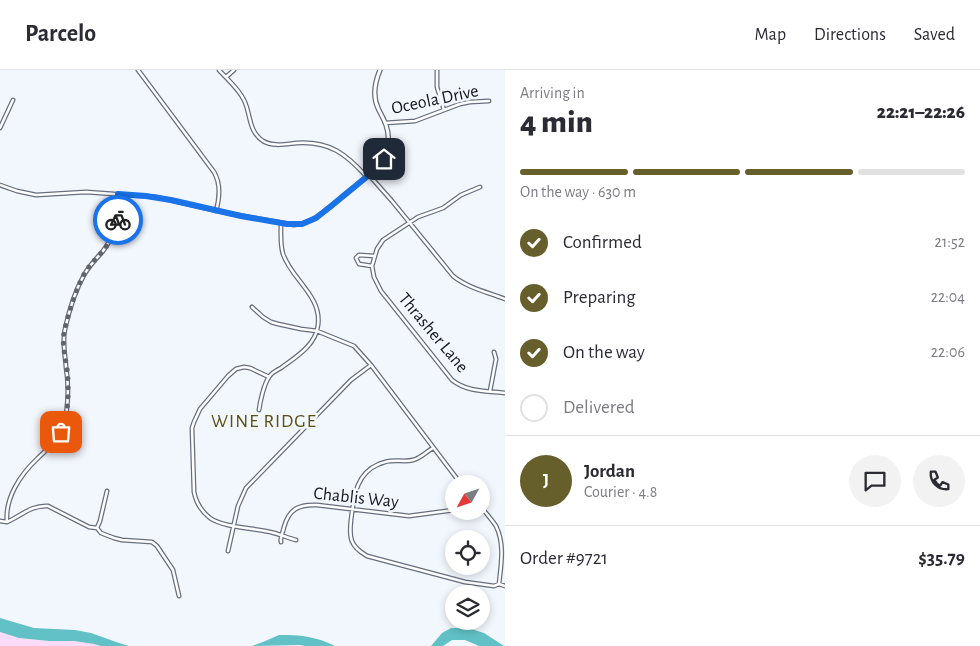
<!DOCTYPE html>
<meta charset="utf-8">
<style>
body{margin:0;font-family:"Alegreya Sans",sans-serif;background:#f2f2f3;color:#2b2b33;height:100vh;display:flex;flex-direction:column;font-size:19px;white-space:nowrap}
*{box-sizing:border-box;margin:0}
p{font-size:16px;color:#7c7c81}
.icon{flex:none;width:28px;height:28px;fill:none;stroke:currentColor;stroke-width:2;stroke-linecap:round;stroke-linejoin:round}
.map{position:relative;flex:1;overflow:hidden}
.drawer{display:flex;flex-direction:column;background:#fff;width:475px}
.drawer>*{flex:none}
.needle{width:32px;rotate:230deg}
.fabs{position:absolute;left:445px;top:405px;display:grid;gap:10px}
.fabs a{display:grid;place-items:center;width:45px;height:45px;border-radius:50%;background:#fff;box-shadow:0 2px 8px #0003;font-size:25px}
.pin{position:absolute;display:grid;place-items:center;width:42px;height:42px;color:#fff;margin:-21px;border-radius:10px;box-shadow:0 2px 8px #0006}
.courier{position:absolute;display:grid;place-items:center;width:50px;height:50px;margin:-25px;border:4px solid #1a73e8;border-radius:50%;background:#fff;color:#222;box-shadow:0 1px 6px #0007}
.summary em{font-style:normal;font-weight:800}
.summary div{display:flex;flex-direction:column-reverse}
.summary{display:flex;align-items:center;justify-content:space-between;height:85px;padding:0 15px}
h1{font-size:32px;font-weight:800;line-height:38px}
.bar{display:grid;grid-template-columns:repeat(4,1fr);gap:8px 5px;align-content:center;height:60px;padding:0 15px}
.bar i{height:6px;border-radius:4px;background:#e1e1e2}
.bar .on{background:#665f2b}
.bar p{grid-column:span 4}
.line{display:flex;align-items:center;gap:12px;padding:0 15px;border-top:1px solid #e1e1e2}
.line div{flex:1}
.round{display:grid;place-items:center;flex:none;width:52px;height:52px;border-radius:26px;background:#f2f2f3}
ol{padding:0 15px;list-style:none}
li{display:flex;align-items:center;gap:15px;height:55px}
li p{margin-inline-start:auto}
li .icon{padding:5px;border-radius:50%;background:#665f2b;color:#fff;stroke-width:4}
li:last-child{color:#7c7c81}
li i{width:28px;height:28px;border:2px solid #e1e1e2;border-radius:50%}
header{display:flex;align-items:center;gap:30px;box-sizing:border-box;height:70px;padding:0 25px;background:#fff;border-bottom:1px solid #e1e1e2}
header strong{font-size:24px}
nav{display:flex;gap:28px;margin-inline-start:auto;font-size:18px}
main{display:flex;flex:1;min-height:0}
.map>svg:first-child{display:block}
.green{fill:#fbdbf7}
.water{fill:#61c1c6}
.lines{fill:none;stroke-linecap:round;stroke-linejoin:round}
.minor-casing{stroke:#676e7e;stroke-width:5}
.tertiary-casing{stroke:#676e7e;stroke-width:5.5}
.minor{stroke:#fff;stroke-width:2.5}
.tertiary{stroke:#fff;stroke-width:3}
.done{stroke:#61646b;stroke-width:5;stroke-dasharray:0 9}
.route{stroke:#1a73e8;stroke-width:6}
.labels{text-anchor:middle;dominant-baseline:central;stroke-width:5;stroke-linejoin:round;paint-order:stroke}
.street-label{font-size:18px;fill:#13161c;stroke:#f2f6fd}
.neighbourhood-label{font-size:19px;letter-spacing:1px;fill:#595113;stroke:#f2f6fd}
</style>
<header>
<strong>Parcelo</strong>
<nav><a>Map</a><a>Directions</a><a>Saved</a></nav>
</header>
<main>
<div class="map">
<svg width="505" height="576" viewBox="0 0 505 576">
<rect width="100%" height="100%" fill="#f2f6fd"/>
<!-- green -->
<path class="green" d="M0,562L19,568L49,571H74L94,574L101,576H0Z"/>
<!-- water -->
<path class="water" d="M0,548L34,558L75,560L91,563L119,573L129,576H101L94,574L74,571H49L19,568L0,562Z
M451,558H468L484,563L504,576H479L465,570H452L443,576H431L442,563Z
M279,565C300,565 315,566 335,576H305L300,575L252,576L263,572Z"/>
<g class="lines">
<defs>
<path id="minor" d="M138,0L214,102C221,114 220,127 216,141
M219,0C227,9 239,19 244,30C251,44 248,61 263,71C273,77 286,74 297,73C330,71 346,84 367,107
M437,1V17L444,40
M226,7L234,0
M385,53L415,51L460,34L470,32L489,31
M0,58L13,30
M369,105L392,131L453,206C468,218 487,222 505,229
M0,115L17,121L36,125L86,122L156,127L227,143L294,155C307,154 316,148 326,140
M480,117L461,125L443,138L418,147L383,170L377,179L372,196L374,207L381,221L452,310C467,322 486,321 505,323
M372,196L359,194L356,188L359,185L374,186
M252,237L263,247L271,252L278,254L301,259L317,261L354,276L371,295L461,414
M269,307L250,298L244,297L236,299L228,306L200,339L194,352L192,358L194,422C196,432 201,441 210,448C224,458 257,458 274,463C281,465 289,468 296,470
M490,321L496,289L494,282
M259,340C260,332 264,314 269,307C271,303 277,300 281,298C296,287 316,275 318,255C322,226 292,210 283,184C280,174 281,163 281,153
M433,378C427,381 421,388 413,390C406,392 398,390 390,391C386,391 383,393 379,394C355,404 354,428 351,450C349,468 350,476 367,486L465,512L494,516L499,514L505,516
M481,437C486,443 492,450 496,456C505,474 501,495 499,514
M0,451L7,452C21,446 31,435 48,436L89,457L97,458L101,463L114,468L122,470L152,472L157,476L173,500L179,526
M7,452C5,428 20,405 37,389C45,381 54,374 60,364C69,348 69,315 66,297C65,283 62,272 65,259C69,241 75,221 84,205C89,196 96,189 103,181C111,170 119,157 119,143C119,137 118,131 118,124
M97,458L100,451L107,421
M281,472C280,466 283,463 284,457C289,439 299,434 317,435L409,446L454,440
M228,481L238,436L246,418L351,310L371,295"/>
<path id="tertiary" d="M326,140C335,133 344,125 353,118C374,101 396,85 386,55C384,49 380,43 378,38C372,25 375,12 380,0"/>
</defs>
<!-- minor casing -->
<use href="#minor" class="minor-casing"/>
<!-- tertiary casing -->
<use href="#tertiary" class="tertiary-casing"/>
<!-- minor -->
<use href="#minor" class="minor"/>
<!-- tertiary -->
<use href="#tertiary" class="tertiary"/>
</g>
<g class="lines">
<!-- done -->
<path class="done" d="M61,362C69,344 69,317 67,298C65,286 62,275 64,263C67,247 77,215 86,201C93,190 105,181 112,168C115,163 116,156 118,150"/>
<!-- route -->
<path class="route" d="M118,150V124L146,126L171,130L241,146L287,154H302L316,148L330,137L375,100L384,89"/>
</g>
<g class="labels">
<!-- street labels -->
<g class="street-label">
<text transform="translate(435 30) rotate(-12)">Oceola Drive</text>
<text transform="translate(433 263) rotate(50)">Thrasher Lane</text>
<text transform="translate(356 428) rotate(6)">Chablis Way</text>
</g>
<!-- neighbourhood labels -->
<g class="neighbourhood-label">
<text x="264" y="351">WINE RIDGE</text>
</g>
</g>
</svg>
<div class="fabs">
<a><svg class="needle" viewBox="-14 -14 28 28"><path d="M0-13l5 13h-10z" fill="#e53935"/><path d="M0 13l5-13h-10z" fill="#7c7c81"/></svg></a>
<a><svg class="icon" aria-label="locate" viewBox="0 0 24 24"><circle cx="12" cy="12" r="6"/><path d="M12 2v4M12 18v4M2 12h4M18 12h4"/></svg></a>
<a><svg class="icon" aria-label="layers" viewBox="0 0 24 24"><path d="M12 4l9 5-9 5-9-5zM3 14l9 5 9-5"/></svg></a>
</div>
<div class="pin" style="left:61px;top:362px;background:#ea580c"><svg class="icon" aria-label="bag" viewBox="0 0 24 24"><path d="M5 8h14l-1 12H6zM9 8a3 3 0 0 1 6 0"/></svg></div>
<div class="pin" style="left:384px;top:89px;background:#1f2937"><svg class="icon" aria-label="home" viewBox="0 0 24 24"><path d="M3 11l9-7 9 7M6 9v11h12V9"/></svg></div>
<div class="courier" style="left:118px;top:150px"><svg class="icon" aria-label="bike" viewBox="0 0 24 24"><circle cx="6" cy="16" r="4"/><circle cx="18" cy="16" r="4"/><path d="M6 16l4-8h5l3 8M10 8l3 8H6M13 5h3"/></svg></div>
</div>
<section class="drawer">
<div class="summary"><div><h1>4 min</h1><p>Arriving in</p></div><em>22:21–22:26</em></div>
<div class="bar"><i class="on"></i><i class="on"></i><i class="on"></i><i></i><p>On the way · 630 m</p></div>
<ol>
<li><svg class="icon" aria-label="check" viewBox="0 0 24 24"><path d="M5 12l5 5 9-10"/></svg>Confirmed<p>21:52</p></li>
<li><svg class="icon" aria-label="check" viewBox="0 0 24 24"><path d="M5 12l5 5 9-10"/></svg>Preparing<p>22:04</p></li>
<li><svg class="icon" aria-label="check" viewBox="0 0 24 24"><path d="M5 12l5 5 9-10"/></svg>On the way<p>22:06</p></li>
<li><i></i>Delivered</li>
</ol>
<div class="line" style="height:90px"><b class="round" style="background:#665f2b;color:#fff">J</b><div><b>Jordan</b><p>Courier · 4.8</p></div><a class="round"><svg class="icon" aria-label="chat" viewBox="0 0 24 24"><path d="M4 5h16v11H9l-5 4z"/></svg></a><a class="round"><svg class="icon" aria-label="phone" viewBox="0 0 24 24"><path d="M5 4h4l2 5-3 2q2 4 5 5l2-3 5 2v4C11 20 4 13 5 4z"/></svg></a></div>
<div class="line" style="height:65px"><div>Order #9721</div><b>$35.79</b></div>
</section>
</main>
